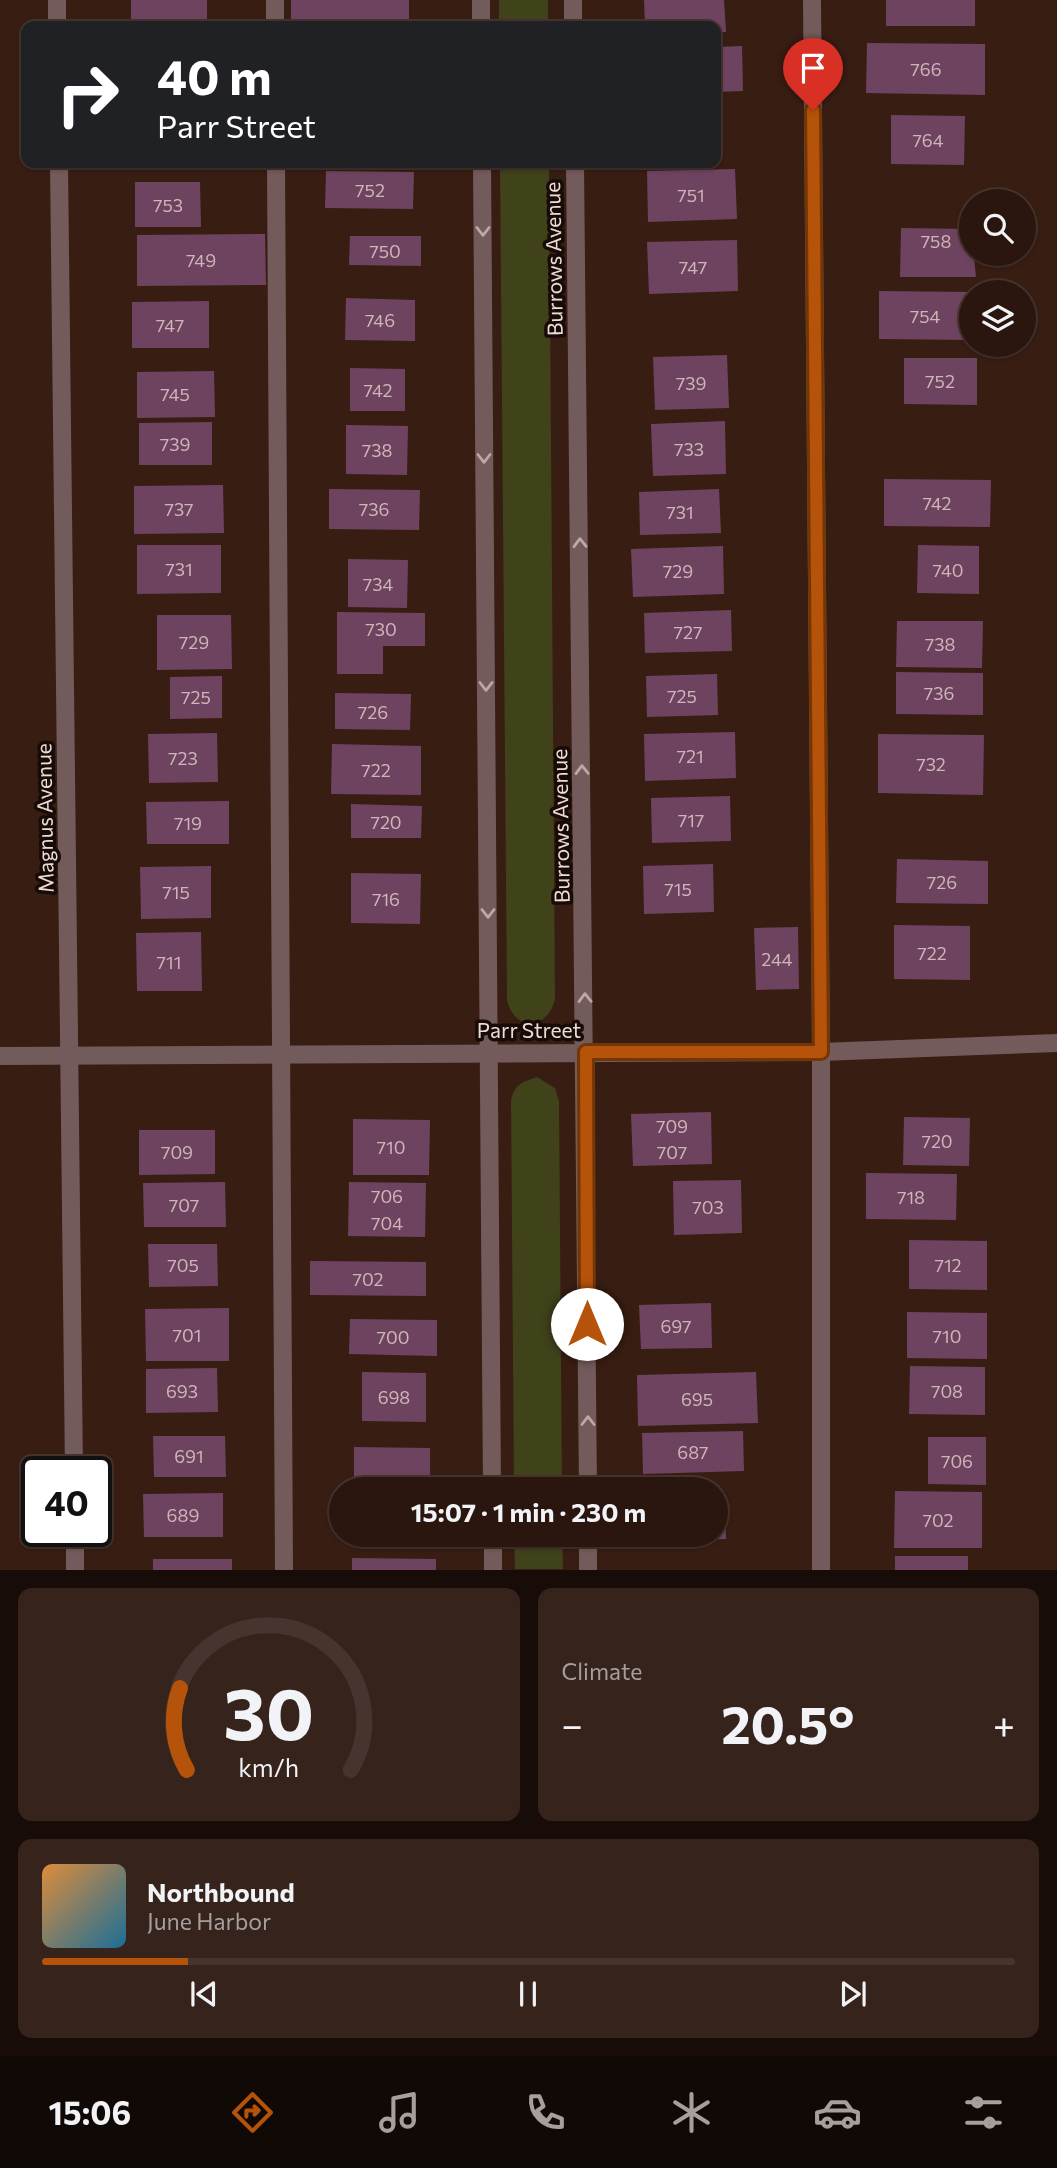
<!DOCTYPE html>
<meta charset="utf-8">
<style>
body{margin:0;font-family:Commissioner,sans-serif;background:#36231c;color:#f1f3f6;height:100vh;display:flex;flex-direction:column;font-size:26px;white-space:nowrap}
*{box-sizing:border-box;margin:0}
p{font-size:23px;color:#a59f9e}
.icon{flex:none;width:38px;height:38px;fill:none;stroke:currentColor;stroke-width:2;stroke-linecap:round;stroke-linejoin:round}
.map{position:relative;height:1570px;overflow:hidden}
.sheet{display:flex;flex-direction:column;gap:18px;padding:18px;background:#170c08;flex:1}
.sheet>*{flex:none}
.banner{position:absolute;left:21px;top:21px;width:700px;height:147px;border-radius:14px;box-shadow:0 2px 5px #0004,0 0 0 2px #46352e;background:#202124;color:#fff;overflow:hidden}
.tools{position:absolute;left:959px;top:189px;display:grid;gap:14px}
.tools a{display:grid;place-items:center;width:77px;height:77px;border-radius:50%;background:#2a160e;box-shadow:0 2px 5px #0004,0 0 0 2px #46352e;font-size:35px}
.speed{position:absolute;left:21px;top:1456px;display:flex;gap:14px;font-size:35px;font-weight:700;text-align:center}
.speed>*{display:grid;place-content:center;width:91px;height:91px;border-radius:50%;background:#2a160e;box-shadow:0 2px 5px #0004,0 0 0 2px #46352e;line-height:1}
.speed .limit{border:4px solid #111;border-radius:10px;background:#fff;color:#111}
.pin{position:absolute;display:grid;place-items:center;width:60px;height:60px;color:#fff;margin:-72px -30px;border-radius:50% 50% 50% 0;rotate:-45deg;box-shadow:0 0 7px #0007}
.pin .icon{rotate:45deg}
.me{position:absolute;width:77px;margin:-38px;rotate:0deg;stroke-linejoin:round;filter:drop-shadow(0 0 5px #0008)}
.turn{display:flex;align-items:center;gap:24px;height:147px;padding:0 21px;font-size:32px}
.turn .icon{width:91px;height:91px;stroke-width:2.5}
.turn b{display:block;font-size:49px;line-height:60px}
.big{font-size:52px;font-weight:700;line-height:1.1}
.sheet .card{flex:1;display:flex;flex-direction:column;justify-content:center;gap:10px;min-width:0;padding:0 24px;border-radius:14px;background:#36231c}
.sheet .dial{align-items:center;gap:0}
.dial svg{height:182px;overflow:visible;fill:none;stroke:#46352e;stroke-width:7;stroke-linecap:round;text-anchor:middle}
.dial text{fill:#f1f3f6;stroke:none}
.song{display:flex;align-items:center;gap:21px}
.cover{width:84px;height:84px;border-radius:10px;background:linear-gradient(135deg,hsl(30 70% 55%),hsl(200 70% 35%))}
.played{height:7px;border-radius:4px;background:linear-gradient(90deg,#b45309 15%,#46352e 15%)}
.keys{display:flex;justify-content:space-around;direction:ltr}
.heat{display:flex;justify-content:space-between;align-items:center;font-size:38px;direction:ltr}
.sheet .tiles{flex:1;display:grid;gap:18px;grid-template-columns:1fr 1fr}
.card:last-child{grid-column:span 2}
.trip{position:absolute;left:329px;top:1477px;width:399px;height:70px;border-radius:35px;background:#2a160e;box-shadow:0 2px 5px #0004,0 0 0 2px #46352e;font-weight:700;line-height:70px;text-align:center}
.tabs{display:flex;height:112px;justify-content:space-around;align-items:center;background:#110906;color:#a59f9e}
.tabs .icon{width:49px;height:49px}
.tabs .selected{color:#b45309}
.tabs b{font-size:32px;color:#f1f3f6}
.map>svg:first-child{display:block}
</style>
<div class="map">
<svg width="1057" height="1570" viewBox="0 0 1057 1570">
<rect width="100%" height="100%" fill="#381d13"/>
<g fill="#40421a">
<rect x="499" y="0" width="49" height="26"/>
<path d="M500,163H549L555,999C547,1031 515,1032 507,1000Z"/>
<path d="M537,1077L555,1088L559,1101L562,1489H514L511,1101C514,1084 523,1082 537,1077Z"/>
<polygon points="514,1535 562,1535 563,1569 515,1569"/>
</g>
<g fill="#6e4360">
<rect x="131" y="0" width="76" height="26"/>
<polygon points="291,0 409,0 409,21 291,19"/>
<polygon points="644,0 724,0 726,32 716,32 716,26 645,26"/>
<rect x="886" y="0" width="89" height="26"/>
<polygon points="867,43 985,44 985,95 866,93"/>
<polygon points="742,46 743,91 716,92 716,47"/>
<polygon points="891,115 965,116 964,165 891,164"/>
<polygon points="735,169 737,219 648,222 647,171"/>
<polygon points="326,171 414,172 413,209 325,208"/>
<polygon points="135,182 200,182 201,227 135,227"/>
<polygon points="901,228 971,229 976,277 900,277"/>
<polygon points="265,234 266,285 137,286 137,235"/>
<polygon points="350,236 421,236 421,266 349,265"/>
<polygon points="737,240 738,291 649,294 647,242"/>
<polygon points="879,291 971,292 971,340 879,339"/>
<polygon points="346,298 415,300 415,341 345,340"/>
<polygon points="209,301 209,348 132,348 132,302"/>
<polygon points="727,355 729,408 655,410 653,357"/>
<polygon points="904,358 977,358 977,405 904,404"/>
<polygon points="350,368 405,369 405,411 350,411"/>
<polygon points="214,371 215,417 137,418 137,372"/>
<polygon points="725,421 726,474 653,476 651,424"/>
<polygon points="212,422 212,465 139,465 139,423"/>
<polygon points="346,425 408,426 407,475 346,474"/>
<polygon points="884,479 991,480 990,527 884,526"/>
<polygon points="223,485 224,533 134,534 134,486"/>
<polygon points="329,489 420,490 419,530 329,529"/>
<polygon points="719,489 721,533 640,535 639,492"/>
<polygon points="137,545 221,545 221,593 137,594"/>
<polygon points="918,545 979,546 979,594 917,593"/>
<polygon points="723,546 724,594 633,597 631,549"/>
<polygon points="348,559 408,560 407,608 348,607"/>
<polygon points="731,610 732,651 645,653 644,613"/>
<polygon points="337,612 425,613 425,646 383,646 383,674 337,674"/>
<polygon points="157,615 231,615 232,669 157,670"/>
<polygon points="897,621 983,621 982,668 896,667"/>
<polygon points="896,672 983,673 983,715 896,714"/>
<polygon points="717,674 718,715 647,717 646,676"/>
<polygon points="222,676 222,718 170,719 170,677"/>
<polygon points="335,693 411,694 410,730 335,729"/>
<polygon points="735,732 736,778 645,781 644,734"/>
<polygon points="217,733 218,782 149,783 148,734"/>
<polygon points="878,734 984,735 983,795 878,793"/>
<polygon points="332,744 421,746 421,795 331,794"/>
<polygon points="730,796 731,841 652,843 651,798"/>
<polygon points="229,801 229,844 147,844 146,802"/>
<polygon points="351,804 422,806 421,838 351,838"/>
<polygon points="897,859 988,861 988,904 896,903"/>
<polygon points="713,864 714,912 644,914 643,866"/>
<polygon points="211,866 211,918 141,919 140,867"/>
<polygon points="351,873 421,874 420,924 351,923"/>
<polygon points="894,925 970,926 970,980 894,979"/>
<polygon points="798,927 799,989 756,990 754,928"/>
<polygon points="201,932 202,991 137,991 136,933"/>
<polygon points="711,1112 712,1164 633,1166 631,1114"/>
<polygon points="904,1117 970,1118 969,1166 903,1165"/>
<polygon points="353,1119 430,1120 429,1175 353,1175"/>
<polygon points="139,1130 215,1130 215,1174 139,1175"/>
<polygon points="866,1173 957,1174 956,1220 866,1219"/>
<polygon points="741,1180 742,1233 674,1235 673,1181"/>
<polygon points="225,1182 226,1227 144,1227 143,1183"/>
<polygon points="349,1182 426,1183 425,1237 348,1236"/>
<polygon points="909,1240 987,1241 987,1290 909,1289"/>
<polygon points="148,1244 217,1244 218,1286 149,1287"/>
<polygon points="310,1261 426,1262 426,1296 310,1295"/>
<polygon points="711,1303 712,1348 641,1349 639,1305"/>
<polygon points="229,1308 229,1361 146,1361 145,1309"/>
<polygon points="907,1312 987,1313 987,1359 907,1358"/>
<polygon points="350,1319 437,1320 437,1356 349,1354"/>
<polygon points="910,1366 985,1367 985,1415 909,1414"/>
<polygon points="217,1368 218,1412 146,1413 146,1369"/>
<polygon points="362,1372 426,1373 426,1422 362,1421"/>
<polygon points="756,1372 758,1423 638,1426 637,1375"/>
<polygon points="743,1431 744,1471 643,1474 642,1433"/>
<polygon points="153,1436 225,1436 226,1477 154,1477"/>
<polygon points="928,1437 986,1437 986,1485 928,1484"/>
<polygon points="354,1447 430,1448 430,1489 354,1489"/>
<polygon points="895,1491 982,1492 982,1548 894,1548"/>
<polygon points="223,1493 223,1537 144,1537 143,1494"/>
<polygon points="716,1504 725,1504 726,1539 641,1542 641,1535 716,1535"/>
<polygon points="354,1535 425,1535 425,1540 354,1539"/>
<rect x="895" y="1556" width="73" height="14"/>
<polygon points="352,1558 436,1559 436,1570 352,1570"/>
<rect x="153" y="1559" width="79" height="11"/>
</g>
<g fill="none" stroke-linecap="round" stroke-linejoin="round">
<g stroke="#745b5b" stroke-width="18">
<polyline points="57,0 57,26"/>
<polyline points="275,0 275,26"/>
<polyline points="481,0 481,26"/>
<polyline points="573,0 573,26"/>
<polyline points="812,0 821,1052 821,1570"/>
<polyline points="59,163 74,1472"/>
<polyline points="276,163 284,1570"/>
<polyline points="482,163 492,1489"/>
<polyline points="575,163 588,1489"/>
<polyline points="0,1056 821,1052 1057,1043"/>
<polyline points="75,1531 75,1570"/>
<polyline points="493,1535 493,1570"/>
<polyline points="588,1535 588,1570"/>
</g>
</g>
<defs><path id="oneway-chevron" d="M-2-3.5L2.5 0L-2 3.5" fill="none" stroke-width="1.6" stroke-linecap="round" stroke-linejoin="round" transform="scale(1.75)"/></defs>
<g stroke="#bda8a4">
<use href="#oneway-chevron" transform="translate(483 231) rotate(90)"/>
<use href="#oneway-chevron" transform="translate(484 458) rotate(90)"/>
<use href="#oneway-chevron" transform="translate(580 543) rotate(-91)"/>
<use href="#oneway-chevron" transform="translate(486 686) rotate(90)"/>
<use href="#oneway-chevron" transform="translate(582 770) rotate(-91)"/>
<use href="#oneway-chevron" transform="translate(488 913) rotate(90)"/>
<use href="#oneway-chevron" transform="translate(585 998) rotate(-91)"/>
<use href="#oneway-chevron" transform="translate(588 1421) rotate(-90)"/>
</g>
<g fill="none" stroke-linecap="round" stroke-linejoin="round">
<defs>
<polyline id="route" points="587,1324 586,1052 821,1052 813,110"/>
</defs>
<use href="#route" stroke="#753606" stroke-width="18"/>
<use href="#route" stroke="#b45309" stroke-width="12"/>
</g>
<g text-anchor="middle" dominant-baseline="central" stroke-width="7" stroke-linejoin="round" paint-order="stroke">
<g font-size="18" fill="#ceb5b7">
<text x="926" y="69">766</text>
<text x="928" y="140">764</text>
<text x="370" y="190">752</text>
<text x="691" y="195">751</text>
<text x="168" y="205">753</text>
<text x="936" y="241">758</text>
<text x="385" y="251">750</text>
<text x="201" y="260">749</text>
<text x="693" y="267">747</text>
<text x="925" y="316">754</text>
<text x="380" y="320">746</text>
<text x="170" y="325">747</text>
<text x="940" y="381">752</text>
<text x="691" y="383">739</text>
<text x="378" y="390">742</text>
<text x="175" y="394">745</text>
<text x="175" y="444">739</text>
<text x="689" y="449">733</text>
<text x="377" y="450">738</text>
<text x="937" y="503">742</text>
<text x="179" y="509">737</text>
<text x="374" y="509">736</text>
<text x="680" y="512">731</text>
<text x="179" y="569">731</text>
<text x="948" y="570">740</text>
<text x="678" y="571">729</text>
<text x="378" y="584">734</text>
<text x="381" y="629">730</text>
<text x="688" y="632">727</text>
<text x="194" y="642">729</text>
<text x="940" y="644">738</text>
<text x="939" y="693">736</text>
<text x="682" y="696">725</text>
<text x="196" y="697">725</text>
<text x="373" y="712">726</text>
<text x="690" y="756">721</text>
<text x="183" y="758">723</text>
<text x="931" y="764">732</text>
<text x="376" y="770">722</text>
<text x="691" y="820">717</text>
<text x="386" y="822">720</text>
<text x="188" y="823">719</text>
<text x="942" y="882">726</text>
<text x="678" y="889">715</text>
<text x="176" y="892">715</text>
<text x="386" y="899">716</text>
<text x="932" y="953">722</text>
<text x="777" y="959">244</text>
<text x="169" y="962">711</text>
<text x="672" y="1126">709</text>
<text x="937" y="1141">720</text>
<text x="391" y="1147">710</text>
<text x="177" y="1152">709</text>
<text x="672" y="1152">707</text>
<text x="387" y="1196">706</text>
<text x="911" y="1197">718</text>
<text x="184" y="1205">707</text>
<text x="708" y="1207">703</text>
<text x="387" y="1223">704</text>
<text x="183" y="1265">705</text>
<text x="948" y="1265">712</text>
<text x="368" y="1279">702</text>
<text x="676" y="1326">697</text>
<text x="187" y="1335">701</text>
<text x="947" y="1336">710</text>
<text x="393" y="1337">700</text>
<text x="182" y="1391">693</text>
<text x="947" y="1391">708</text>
<text x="394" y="1397">698</text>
<text x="697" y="1399">695</text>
<text x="693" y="1452">687</text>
<text x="189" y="1456">691</text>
<text x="957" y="1461">706</text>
<text x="183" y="1515">689</text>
<text x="938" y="1520">702</text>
</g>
<g font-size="21" fill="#eedbd4" stroke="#170b07">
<text transform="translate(553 259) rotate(-91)">Burrows Avenue</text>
<text transform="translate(44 818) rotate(-91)">Magnus Avenue</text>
<text transform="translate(560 826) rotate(-91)">Burrows Avenue</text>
<text x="529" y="1029">Parr Street</text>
</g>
</g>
</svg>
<div class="tools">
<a><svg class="icon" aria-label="search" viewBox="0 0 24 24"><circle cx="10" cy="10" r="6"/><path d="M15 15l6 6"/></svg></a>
<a><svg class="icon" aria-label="layers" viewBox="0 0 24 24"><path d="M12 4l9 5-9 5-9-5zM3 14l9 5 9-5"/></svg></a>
</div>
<div class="speed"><div class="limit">40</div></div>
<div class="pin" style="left:813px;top:110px;background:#d93025"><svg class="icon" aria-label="arrive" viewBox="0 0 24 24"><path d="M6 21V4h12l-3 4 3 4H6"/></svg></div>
<svg class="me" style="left:587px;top:1324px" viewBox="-20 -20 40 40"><circle r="19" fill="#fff"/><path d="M0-13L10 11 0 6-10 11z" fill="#b45309"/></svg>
<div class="trip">15:07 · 1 min · 230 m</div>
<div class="banner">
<div class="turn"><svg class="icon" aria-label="right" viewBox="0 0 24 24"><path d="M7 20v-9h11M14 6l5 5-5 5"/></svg><div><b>40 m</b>Parr Street</div></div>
</div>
</div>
<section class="sheet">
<div class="tiles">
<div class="card dial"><svg viewBox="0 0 100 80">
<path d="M14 69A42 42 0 1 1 86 69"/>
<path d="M14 69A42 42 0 0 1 11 33" stroke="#b45309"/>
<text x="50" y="56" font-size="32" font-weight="700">30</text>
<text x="50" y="72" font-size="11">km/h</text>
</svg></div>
<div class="card"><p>Climate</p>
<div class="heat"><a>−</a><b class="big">20.5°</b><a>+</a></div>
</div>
<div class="card">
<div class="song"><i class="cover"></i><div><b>Northbound</b><p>June Harbor</p></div></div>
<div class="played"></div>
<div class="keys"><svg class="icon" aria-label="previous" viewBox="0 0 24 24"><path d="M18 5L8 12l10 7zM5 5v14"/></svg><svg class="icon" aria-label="pause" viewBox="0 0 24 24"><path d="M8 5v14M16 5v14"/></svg><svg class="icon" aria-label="next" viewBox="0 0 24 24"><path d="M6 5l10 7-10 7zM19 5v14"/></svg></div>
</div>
</div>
</section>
<nav class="tabs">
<b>15:06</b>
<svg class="icon selected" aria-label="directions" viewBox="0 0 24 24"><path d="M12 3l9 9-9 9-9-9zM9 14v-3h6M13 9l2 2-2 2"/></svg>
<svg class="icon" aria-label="music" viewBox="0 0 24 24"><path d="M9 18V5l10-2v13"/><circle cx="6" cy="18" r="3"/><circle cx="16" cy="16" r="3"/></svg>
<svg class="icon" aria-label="phone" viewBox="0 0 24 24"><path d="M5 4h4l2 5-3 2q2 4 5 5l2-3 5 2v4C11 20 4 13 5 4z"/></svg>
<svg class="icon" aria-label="climate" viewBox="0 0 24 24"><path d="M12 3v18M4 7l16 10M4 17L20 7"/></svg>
<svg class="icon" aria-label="car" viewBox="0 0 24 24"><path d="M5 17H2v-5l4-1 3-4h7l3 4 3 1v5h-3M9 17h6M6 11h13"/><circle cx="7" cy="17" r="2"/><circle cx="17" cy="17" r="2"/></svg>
<svg class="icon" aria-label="filters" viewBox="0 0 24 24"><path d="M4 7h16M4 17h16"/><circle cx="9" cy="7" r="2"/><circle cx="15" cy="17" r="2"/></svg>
</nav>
